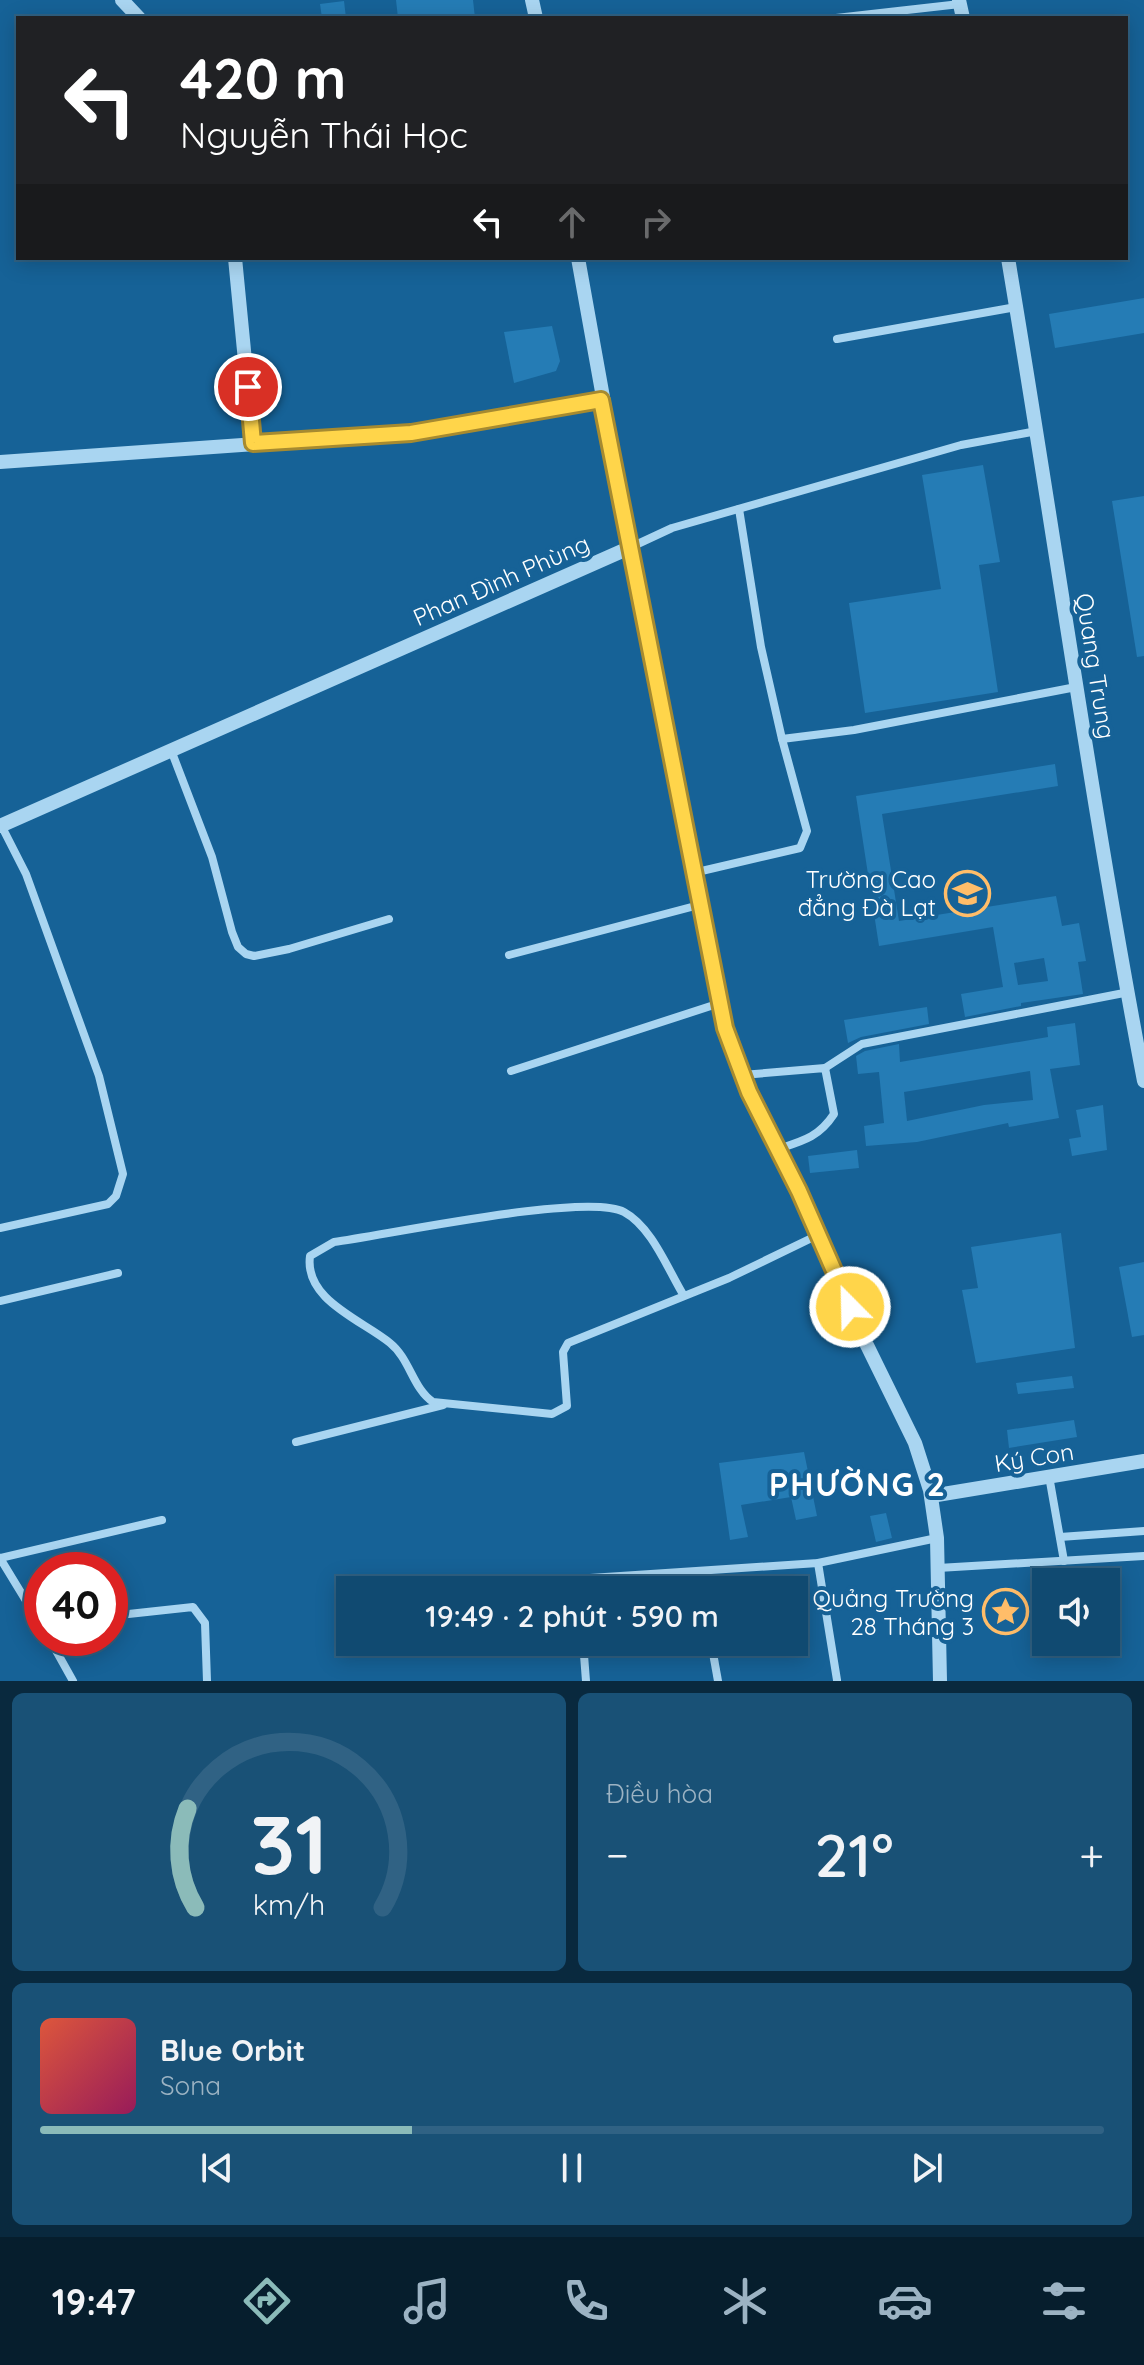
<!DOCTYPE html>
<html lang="vi">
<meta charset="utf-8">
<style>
body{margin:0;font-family:Quicksand,sans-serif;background:#195176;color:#f1f3f6;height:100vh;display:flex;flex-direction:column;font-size:30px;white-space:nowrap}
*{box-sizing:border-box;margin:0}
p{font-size:26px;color:#9cb3c3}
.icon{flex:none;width:44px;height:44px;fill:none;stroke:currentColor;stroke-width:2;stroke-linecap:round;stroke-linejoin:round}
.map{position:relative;height:1681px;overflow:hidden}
.drawer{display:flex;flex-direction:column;gap:12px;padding:12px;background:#09293e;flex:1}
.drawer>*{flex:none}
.top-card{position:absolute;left:16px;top:16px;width:1112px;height:244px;border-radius:0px;box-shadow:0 4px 20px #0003,0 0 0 2px #306284;background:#202124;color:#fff;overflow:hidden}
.tools{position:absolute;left:1032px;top:1568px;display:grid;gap:16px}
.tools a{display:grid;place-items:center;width:88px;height:88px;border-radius:0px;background:#104a71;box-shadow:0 4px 20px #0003,0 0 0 2px #306284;font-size:40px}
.speed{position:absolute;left:24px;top:1552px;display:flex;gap:16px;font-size:40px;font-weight:700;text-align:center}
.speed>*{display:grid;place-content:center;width:104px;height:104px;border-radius:50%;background:#104a71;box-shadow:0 4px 20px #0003,0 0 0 2px #306284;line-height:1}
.speed .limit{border:12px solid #d22;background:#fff;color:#111}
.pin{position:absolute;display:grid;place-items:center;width:68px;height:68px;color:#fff;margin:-34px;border:4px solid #fff;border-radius:50%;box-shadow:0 2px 8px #0007}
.me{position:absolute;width:88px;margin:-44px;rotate:337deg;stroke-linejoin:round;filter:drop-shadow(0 0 6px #0008)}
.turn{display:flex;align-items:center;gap:28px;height:168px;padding:0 32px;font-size:36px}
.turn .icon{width:104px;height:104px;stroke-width:2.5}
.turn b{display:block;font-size:56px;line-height:68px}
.lanes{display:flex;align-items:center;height:76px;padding:0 32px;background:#0003;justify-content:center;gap:40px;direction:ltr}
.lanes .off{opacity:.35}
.big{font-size:60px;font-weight:600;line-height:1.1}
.drawer .widget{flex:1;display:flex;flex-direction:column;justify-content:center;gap:12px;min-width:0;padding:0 28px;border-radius:12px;background:#195176}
.drawer .dial{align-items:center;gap:0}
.dial svg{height:208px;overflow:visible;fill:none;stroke:#306284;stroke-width:7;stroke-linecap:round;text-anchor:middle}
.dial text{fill:#f1f3f6;stroke:none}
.song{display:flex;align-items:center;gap:24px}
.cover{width:96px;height:96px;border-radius:12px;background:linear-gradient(135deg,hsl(10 70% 55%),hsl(330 70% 35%))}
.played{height:8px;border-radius:4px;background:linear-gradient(90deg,#8bbbb9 35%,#306284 35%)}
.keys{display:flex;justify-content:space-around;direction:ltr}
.heat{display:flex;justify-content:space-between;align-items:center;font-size:44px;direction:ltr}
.drawer .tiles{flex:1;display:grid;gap:12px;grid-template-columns:1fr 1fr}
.widget:last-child{grid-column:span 2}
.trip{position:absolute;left:336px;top:1576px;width:472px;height:80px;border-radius:0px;background:#104a71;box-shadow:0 4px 20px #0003,0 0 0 2px #306284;font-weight:600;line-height:80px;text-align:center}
.tab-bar{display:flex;height:128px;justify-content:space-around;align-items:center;background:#061e2d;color:#9cb3c3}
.tab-bar .icon{width:56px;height:56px}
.tab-bar .current{color:#8bbbb9}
.tab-bar b{font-size:36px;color:#f1f3f6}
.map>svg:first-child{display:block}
</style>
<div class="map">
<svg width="1144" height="1681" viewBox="0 0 1144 1681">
<rect width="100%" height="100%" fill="#166297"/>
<g fill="#257cb5" fill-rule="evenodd">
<polygon points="396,0 473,0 475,18 454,18 454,15 398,18"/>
<polygon points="344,1 346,18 322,18 320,4"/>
<polygon points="1144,298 1144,333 1055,348 1049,314"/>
<polygon points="552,326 560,361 556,371 514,383 504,332"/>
<polygon points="983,465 1000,562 979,565 998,692 865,713 849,603 941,589 922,475"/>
<polygon points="1144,496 1144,656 1137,657 1112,501"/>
<path d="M1055,764L1058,786L882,814L899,921L1056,896L1062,926L1079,923L1086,961L1078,962L1083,994L1021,1003V1006L965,1017L961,994L1003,987L993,927L879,946L856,796ZM1044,958L1048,981L1018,985L1014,963Z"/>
<polygon points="927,1007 929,1024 861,1037 848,1043 844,1020"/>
<path d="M1075,1023L1080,1065L1050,1069L1059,1118L1009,1127L1008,1123L917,1142L866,1146L864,1126L884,1123L879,1072L858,1074L856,1056L865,1051L899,1044L900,1062L1048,1037L1047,1027ZM1030,1071L1033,1100L984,1105L907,1121L904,1092Z"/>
<polygon points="1103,1105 1107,1150 1072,1156 1069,1139 1081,1137 1076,1110"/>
<polygon points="857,1150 859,1168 810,1173 808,1156"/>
<polygon points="1061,1233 1075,1348 976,1363 962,1290 978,1288 971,1247"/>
<polygon points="1144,1262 1144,1335 1132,1337 1119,1267"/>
<polygon points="1072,1376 1074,1388 1018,1394 1016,1383"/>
<polygon points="1074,1420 1077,1437 1009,1448 1007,1430"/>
<polygon points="804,1452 817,1516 796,1520 791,1497 741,1505 748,1537 730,1540 719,1463"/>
<polygon points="886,1513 892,1538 876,1542 870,1516"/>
</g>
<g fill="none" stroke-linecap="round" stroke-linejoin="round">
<g stroke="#a9d5f1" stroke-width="8">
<polyline points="836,18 960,4"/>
<polyline points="837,339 1016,307"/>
<polyline points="739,509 761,647 782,739 854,730 1076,687"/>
<polyline points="629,548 672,528 961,445 1037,431"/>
<polyline points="171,750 212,857 232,932 238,947 246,954 254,956 289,949 389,919"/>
<polyline points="693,873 800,848 807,831 782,739"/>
<polyline points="509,955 699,905"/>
<polyline points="825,1068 862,1044 1129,992"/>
<polyline points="511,1071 720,1003"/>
<path d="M742,1075L825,1068L834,1114C819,1137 803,1141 778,1149"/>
<polyline points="0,1228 108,1204 116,1196 123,1174 99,1076 26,874 1,825"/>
<path d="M684,1296C668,1270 652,1227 624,1212C587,1192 387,1235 334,1242L310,1256C304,1300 362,1320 390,1343C410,1359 413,1389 433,1402L552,1414L567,1406L563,1352L568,1343L729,1278L818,1235"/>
<polyline points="0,1301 118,1273"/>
<polyline points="296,1442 443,1405"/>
<polyline points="1049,1476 1064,1561"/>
<polyline points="1060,1537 1144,1531"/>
<polyline points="0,1558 162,1520"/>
<polyline points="0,1558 42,1627"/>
<polyline points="818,1563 837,1680"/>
<polyline points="938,1568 1144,1556"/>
<polyline points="705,1573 706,1590"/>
<polyline points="583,1590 585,1581 590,1578 818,1563 937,1538"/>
<polyline points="110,1616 193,1607 205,1623 207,1681"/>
<polyline points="49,1638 73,1681"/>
<polyline points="583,1642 586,1681"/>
<polyline points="711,1642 718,1681"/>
</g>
<g stroke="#a9d5f1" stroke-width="14">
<polyline points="122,0 139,18"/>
<polyline points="532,0 536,18"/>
<polyline points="959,0 963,18"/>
<polyline points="235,258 253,443"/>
<polyline points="578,258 652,670 725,1028 749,1092 799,1191 860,1331 915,1443 930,1490 937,1538 940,1681"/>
<path d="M1008,258C1054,532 1092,808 1144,1081"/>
<polyline points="0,462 411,433 601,400"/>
<polyline points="0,826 629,548"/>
<polyline points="931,1496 1144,1461"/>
</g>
</g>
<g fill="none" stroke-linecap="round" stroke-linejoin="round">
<defs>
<polyline id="route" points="248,387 253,443 411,433 601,400 725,1028 749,1092 799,1191 850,1307"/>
</defs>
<use href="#route" stroke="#a68a30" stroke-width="20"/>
<use href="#route" stroke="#ffd54a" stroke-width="14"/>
</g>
<defs>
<symbol id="university-ring" viewBox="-11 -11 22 22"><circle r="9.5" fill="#166297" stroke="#ffbd69" stroke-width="1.5"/><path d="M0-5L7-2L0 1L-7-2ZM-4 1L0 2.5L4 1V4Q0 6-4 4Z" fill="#ffbd69"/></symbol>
<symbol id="sight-ring" viewBox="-11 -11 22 22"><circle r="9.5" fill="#166297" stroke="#ffbd69" stroke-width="1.5"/><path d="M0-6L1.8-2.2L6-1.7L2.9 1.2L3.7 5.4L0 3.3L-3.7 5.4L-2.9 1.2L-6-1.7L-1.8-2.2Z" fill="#ffbd69"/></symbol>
</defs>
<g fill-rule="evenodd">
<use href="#university-ring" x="942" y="868" width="51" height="51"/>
<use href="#sight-ring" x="980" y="1586" width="51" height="51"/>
</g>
<g text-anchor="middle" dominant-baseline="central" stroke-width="8" stroke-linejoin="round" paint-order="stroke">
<g font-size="24" fill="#fff" stroke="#166297">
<text transform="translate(501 580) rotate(-24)">Phan Đình Phùng</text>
<text transform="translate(1096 666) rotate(81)">Quang Trung</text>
<text transform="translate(1034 1457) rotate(-9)">Ký Con</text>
</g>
<g font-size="24" fill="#fff" stroke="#166297" text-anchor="end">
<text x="936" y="879">Trường Cao<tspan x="936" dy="28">đẳng Đà Lạt</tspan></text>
<text x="974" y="1598">Quảng Trường<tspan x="974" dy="28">28 Tháng 3</tspan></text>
</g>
<g font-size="32" font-weight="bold" letter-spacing="2" fill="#fff" stroke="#166297">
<text x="858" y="1484">PHƯỜNG 2</text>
</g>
</g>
</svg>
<div class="tools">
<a><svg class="icon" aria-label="sound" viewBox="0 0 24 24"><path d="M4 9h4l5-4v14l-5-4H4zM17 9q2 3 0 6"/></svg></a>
</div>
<div class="speed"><div class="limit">40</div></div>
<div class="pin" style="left:248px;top:387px;background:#d93025"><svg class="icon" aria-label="arrive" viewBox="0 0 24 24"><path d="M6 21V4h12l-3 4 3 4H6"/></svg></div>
<svg class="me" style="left:850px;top:1307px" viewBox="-20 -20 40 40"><circle r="17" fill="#ffd54a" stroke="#fff" stroke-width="3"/><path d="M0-11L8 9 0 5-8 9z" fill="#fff"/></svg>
<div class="trip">19:49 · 2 phút · 590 m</div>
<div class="top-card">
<div class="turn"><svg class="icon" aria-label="left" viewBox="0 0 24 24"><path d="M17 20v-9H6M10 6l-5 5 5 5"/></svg><div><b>420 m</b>Nguyễn Thái Học</div></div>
<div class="lanes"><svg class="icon" aria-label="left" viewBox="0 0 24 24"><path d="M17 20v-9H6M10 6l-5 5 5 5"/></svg><svg class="icon off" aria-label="ahead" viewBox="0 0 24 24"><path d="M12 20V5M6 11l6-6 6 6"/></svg><svg class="icon off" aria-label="right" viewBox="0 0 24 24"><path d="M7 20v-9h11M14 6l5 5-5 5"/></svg></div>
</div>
</div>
<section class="drawer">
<div class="tiles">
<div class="widget dial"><svg viewBox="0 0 100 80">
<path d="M14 69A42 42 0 1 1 86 69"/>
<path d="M14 69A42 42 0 0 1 11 31" stroke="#8bbbb9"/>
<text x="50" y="56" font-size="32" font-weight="700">31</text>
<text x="50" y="72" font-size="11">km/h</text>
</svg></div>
<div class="widget"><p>Điều hòa</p>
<div class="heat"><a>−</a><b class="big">21°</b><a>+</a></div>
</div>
<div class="widget">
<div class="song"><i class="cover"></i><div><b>Blue Orbit</b><p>Sona</p></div></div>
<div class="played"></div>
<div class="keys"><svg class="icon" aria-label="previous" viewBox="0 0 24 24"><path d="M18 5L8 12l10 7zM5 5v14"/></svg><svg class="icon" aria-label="pause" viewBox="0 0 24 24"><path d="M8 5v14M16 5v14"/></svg><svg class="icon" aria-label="next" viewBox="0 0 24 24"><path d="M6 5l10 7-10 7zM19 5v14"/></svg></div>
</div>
</div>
</section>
<nav class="tab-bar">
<b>19:47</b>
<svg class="icon current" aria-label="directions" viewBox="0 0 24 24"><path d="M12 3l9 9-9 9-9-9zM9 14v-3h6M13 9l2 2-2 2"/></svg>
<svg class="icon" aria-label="music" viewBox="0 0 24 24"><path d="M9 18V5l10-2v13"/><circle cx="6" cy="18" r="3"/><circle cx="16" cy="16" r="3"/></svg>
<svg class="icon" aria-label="phone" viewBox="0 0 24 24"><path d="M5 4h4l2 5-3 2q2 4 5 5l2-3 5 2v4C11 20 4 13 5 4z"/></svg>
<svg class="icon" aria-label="climate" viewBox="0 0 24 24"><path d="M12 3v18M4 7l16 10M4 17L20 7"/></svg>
<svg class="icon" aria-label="car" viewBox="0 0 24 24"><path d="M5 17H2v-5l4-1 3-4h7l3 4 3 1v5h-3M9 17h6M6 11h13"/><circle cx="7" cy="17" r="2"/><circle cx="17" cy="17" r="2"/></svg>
<svg class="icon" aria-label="filters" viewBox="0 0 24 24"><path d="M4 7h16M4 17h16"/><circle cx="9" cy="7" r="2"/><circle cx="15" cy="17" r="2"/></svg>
</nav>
